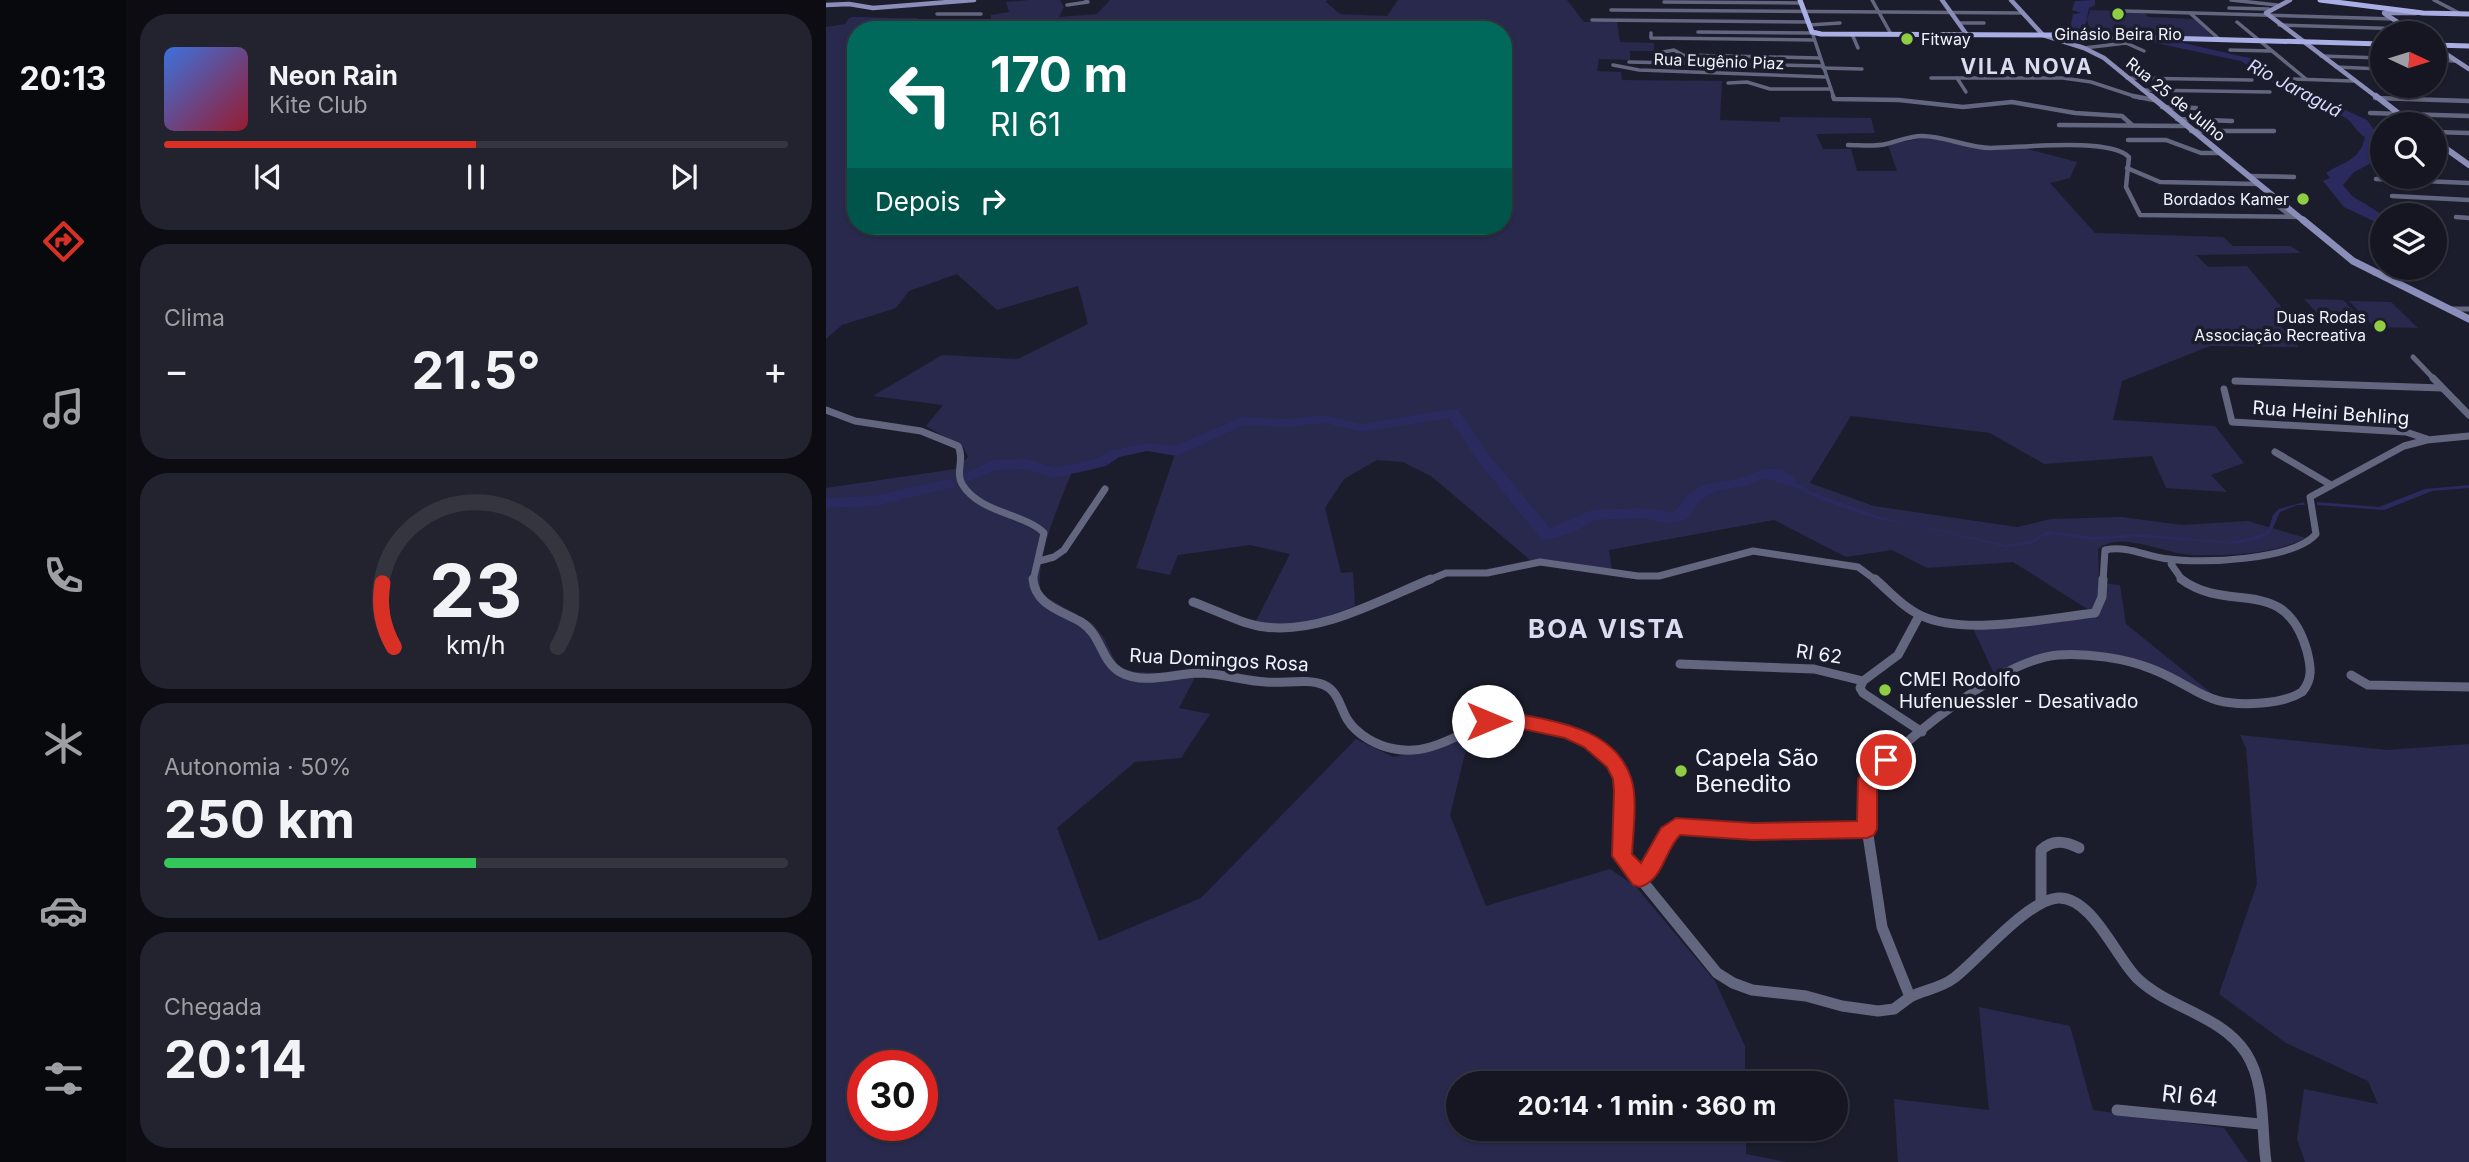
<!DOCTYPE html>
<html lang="pt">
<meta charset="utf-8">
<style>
body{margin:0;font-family:Inter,sans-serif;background:#22232e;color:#f1f3f6;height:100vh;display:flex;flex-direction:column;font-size:26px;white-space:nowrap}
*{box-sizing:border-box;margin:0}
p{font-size:23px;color:#9d9fa5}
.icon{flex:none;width:38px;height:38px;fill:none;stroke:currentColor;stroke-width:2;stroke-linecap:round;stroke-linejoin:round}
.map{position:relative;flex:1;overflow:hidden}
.details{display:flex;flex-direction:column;gap:14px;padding:14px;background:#0c0c12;width:700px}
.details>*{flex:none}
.banner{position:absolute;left:21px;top:21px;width:665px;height:214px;border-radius:28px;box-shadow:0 2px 5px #0004,0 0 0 2px #34353f;background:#00695c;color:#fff;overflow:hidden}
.needle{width:46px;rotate:94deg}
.fabs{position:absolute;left:1544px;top:21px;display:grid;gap:14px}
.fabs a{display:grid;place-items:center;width:77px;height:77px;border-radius:50%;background:#151621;box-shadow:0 2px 5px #0004,0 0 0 2px #34353f;font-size:35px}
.speed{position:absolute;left:21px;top:1050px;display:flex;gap:14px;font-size:35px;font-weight:700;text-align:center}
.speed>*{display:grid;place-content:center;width:91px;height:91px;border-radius:50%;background:#151621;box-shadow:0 2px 5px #0004,0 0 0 2px #34353f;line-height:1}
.speed .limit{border:10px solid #d22;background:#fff;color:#111}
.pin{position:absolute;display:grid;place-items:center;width:60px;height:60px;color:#fff;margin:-30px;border:4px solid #fff;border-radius:50%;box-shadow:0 2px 7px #0007}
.me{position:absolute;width:77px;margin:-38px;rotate:90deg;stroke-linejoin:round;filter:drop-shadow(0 0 5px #0008)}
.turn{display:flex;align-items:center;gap:24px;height:147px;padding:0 28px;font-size:32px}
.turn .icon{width:91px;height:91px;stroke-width:2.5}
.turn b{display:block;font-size:49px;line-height:60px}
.then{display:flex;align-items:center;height:66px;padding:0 28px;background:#0003;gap:14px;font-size:26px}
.big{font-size:52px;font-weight:700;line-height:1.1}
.details .card{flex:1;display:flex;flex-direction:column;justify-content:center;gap:10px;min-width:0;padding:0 24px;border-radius:28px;background:#22232e}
.details .dial{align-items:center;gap:0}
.dial svg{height:182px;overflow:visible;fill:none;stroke:#34353f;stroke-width:7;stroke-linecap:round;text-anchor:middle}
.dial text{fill:#f1f3f6;stroke:none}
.song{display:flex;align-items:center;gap:21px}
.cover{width:84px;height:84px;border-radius:10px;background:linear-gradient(135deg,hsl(220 70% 55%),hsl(350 70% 35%))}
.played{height:7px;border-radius:4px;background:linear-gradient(90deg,#d93025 50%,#34353f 50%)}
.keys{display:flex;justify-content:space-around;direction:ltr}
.heat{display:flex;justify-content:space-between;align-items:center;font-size:38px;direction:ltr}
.charge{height:10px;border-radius:5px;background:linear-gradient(90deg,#34c759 50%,#34353f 0)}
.trip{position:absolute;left:620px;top:1071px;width:402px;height:70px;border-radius:35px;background:#151621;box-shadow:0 2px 5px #0004,0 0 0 2px #34353f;font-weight:700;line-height:70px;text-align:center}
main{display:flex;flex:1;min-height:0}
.tab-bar{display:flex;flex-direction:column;width:126px;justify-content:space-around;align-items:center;background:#08090d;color:#9d9fa5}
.tab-bar .icon{width:49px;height:49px}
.tab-bar .selected{color:#d93025}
.tab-bar b{font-size:32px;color:#f1f3f6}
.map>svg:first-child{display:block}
</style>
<main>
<nav class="tab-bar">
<b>20:13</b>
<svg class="icon selected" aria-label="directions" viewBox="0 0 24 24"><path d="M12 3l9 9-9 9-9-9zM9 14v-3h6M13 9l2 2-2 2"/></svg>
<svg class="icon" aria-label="music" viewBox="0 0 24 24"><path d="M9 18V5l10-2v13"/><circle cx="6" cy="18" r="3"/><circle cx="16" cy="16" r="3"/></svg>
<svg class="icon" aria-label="phone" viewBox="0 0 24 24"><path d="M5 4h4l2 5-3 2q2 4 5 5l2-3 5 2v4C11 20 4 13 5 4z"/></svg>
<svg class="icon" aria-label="climate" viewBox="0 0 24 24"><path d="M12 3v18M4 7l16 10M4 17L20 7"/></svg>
<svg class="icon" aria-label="car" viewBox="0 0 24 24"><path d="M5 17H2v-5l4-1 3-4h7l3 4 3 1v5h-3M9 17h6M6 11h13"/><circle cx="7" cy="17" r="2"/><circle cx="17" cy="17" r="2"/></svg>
<svg class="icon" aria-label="filters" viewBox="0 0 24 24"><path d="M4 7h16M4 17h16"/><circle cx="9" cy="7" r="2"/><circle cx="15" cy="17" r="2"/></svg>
</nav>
<section class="details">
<div class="card">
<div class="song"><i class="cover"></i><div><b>Neon Rain</b><p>Kite Club</p></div></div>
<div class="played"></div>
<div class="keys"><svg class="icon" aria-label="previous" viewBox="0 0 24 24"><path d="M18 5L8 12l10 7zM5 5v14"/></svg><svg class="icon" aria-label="pause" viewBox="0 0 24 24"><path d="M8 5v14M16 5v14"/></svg><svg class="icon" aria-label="next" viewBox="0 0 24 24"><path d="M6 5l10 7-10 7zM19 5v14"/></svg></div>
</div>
<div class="card"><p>Clima</p>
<div class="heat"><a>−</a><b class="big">21.5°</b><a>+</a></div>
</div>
<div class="card dial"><svg viewBox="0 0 100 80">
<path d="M14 69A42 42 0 1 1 86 69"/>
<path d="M14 69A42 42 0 0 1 9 41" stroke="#d93025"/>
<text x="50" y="56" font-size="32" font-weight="700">23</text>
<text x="50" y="72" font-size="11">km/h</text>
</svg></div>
<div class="card"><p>Autonomia · 50%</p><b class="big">250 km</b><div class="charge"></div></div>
<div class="card"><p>Chegada</p><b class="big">20:14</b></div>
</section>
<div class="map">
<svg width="1643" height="1162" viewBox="0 0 1643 1162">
<rect width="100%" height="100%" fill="#1c1d2c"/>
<g fill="#28294d" fill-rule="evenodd">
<path d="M203,0H234L238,7L233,17L271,14L284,0H501L500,2L514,14L561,16L572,0H741L758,22H791L794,42L828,43V51H804V60L773,59L771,71L795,72L796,80L896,81L894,120L954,122V117L1045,118L1049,133L990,134L997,149H1025L1031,171H1071L1062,145L1102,137L1154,148H1197L1251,162L1244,178L1224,183L1269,233L1397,237L1407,246H1465L1475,253L1370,255L1382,267L1421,266L1462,315L1450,321L1473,347L1384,346L1296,381L1287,420L1389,426L1418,463L1385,475L1401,492L1340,488L1326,456L1218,464L1164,433L1025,416L984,483L1048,506L1191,527L1225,519L1296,517L1356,525L1422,521L1480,538C1448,554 1402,556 1367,555C1339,554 1295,530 1272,549L1273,583L1294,585L1300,624L1389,696L1314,662L1225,652L1168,674L1147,628L1233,622L1271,615L1187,562L1101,568L1066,550L1020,557L948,520L783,550L786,570L724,560H704L605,476L577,462L551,460L518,479L499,508L515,573L527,572L529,606C488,622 473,627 429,623L464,554L424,545L352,555L344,575L310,568L350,451L321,447L288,454L275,463L247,469C234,502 208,559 215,594L267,624L278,638L294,671L370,675L353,708L384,714L355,758L309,762L231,828L273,941L375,898L530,739L567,757L611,749L643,737L624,815L660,906L784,869L810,887L889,981L919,1046V1083H632V1129H920V1154L960,1162H0V488L129,469L142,457L138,448L100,426L117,405L47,396L116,355L192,359L262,324L252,286L171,310L131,274L83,291L70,308L16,325L0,339V27L19,24L23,18H92L86,25L121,24V27L164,23L165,15L183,12L180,2ZM30,30H677V226H30ZM37,1066H96V1125H37Z"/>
<polygon points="1264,10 1318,12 1322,17 1369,19 1388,38 1270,33 1264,30 1261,20"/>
<polygon points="1478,299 1517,300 1542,325 1501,324"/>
<polygon points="1523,301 1565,302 1592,328 1548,327"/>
<polygon points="1414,735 1561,750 1643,744 1643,1162 1479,1162 1471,1139 1478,1089 1552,1104 1542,1081 1460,1043 1393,994 1431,884 1420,748"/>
<polygon points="1153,1007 1244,1026 1267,1110 1398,1128 1422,1162 1072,1162 1068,1099 1163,1110"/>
</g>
<g fill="#2b2a5f">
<path d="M1269,0V5L1263,8L1259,27L1264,32L1339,39L1432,60L1450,78L1541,120L1549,131L1546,136L1556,146V152L1552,154L1555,158L1528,172L1517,185L1526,196L1557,215L1556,225L1518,207L1497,181L1504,178L1500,173C1518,161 1534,161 1539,137C1530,132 1528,124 1520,118L1459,91L1415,61L1325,42L1243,34L1247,14L1255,13L1246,10L1249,1Z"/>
<polygon points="941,472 955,474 988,493 1055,517 1180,545 1204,541 1222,531 1267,537 1313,534 1404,542 1436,534 1443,528 1447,515 1453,509 1478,502 1479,505 1471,505 1454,512 1445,532 1434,539 1411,544 1312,537 1265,540 1230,534 1218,536 1205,544 1179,547 1078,523 1052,519 995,500 941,474"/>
<polygon points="1643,485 1643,488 1606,491 1558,510 1491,505 1491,502 1553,507 1599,489"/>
</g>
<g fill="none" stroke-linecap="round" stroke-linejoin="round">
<polyline stroke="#2b2a5f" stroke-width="2" points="26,18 65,19"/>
<g fill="#2b2a5f" fill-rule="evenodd">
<path d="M627,409L632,410L663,455L724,528L766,510L815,508L846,512C855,508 857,499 865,493C879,481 894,483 911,479C933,472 951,459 971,481L963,486L939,478L920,486L890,491L875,500L863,517L856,521L840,523L815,518L769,520L746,533L721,540L715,539L652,461L623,418L535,432L498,423L461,427L418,425L351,456L321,451L293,457L280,466L228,478L200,469L170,470L138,483L130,478L167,460L201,459L229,468L270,459L283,451L321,443L349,446L416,417L461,419L498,415L535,424Z"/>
<polygon points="121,479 127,481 129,484 127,487 49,506 0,508 0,498 49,496"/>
</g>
<g stroke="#63667f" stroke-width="3.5">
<polyline points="1046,0 1065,34"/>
<polyline points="1405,0 1451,5"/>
<polyline points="1608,0 1635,14"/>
<polyline points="838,2 975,3"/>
<polyline points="241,5 262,2 260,0"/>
<polyline points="1403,8 1443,9"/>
<polyline points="785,10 1197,13"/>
<polyline points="1299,11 1568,19"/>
<polyline points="1364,13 1393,39"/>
<polyline points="111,14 155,14"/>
<polyline points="766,20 982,22"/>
<polyline points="1411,22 1480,79"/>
<polyline points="1133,23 1158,23"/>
<polyline points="983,25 1014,23"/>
<polyline points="1453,25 1582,29"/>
<polyline points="872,32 987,33"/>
<polyline points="986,32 1008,98"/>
<polyline points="825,33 825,38 988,40"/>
<polyline points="1026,34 1032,48"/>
<polyline points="1258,48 1300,43 1318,51"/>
<polyline points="1404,50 1446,51"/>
<polyline points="832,53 848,50 857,55 993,58"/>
<polyline points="1495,56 1556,58"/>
<polyline points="1608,60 1630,61"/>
<polyline points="803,62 996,66"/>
<polyline points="787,65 813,70 1000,77"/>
<polyline points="1510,67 1556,69"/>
<polyline points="997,68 1036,69"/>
<polyline points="1105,78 1237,78 1265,82 1314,98"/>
<polyline points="1131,78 1140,92"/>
<polyline points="1301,78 1426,80"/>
<polyline points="1467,79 1527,81"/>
<polyline points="902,83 921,82 944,89 1004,89"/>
<polyline points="1316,90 1444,92"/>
<polyline points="1549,98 1554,98"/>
</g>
<g stroke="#63667f" stroke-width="4.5">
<polyline points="1007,96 1008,99 1073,100 1137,107 1186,102 1249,113 1296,116 1306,125"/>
<polyline points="1307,96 1328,100"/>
<polyline points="1549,98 1643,101"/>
<polyline points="1336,107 1370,108"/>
<polyline points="1544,113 1643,116"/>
<polyline points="1351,119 1406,121"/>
<polyline points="1233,125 1359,126"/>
<polyline points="1365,131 1448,131"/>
<polyline points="1608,132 1643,133"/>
<polyline points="1302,140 1340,140 1375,153 1394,153"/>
<path d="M1022,145C1034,145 1048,147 1060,144C1073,141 1083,136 1096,136C1119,136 1142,148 1165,148C1194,148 1283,137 1303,157L1300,187L1314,215L1473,217"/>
<polyline points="1301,168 1334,182 1433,184"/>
<polyline points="1423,176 1468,177"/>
<polyline points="1550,179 1643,183"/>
<polyline points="1566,196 1643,200"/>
<polyline points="1449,204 1465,216"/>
<polyline points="1630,217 1643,218"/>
</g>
<g stroke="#63667f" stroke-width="5">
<polyline points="1548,273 1584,272 1580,268"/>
<polyline points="1622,309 1643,309"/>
<polyline points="1587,357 1609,380"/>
</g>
<g stroke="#63667f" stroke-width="7">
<polyline points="1607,378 1643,415"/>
<polyline points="1409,381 1616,388"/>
<polyline points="1398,389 1406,422 1580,432 1601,439"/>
<path d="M0,410L29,421L95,431L132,446C139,459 129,472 136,484C153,513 200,514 218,533L207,581"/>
<polyline points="1449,452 1505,485"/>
<polyline points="1348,560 1345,564 1357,581"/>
<polyline points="213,561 228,557 238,550 279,489"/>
<polyline points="601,581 620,573 661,573 714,562 812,576 833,576 927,551 1032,567 1051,581"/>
<path d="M1277,581L1279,550C1303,545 1320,557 1343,559C1375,564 1468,560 1490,534L1484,497L1578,446L1601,440L1643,436"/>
</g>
<g stroke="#63667f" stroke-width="9">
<path d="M207,579C209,605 236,611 255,622C275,634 275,661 294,672C317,685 347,674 372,673C395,673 417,681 440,682C458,684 481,678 498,685C512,691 514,707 521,719C531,735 551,746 569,749C595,754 618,743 640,732C647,728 656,722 664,721C702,714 785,735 796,779C800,796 796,819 796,837"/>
<path d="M1049,579C1064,592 1078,608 1096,616C1139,636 1222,618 1269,613L1276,597L1277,579"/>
<path d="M367,602C390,610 415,624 439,627C495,634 554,600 605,579"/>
<polyline points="854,664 988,669 1037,681"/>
<polyline points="1525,675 1542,685 1643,687"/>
<polyline points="1037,681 1072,655 1093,616"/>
<polyline points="1037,681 1034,688 1037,693 1096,732"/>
<polyline points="840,837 850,827 927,831 1041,829"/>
<path d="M1042,837V779C1081,738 1175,660 1232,655C1261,653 1299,658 1326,669C1374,688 1378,708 1436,703C1450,702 1463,700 1476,692C1487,679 1485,667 1481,651C1459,573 1403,615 1355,579"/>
</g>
<g stroke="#63667f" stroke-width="11">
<polyline points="796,835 796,856 891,973 907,983 926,990 980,996 1016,1006 1052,1011 1068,1009 1084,997 1056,927 1042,835"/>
<polyline points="814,878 825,866 841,835"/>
<path d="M1215,902V850C1227,839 1239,841 1253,848"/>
<path d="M1084,997C1098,990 1115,988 1128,978C1153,959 1201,900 1232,898C1266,896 1290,958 1312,979C1344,1009 1395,1015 1420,1053C1440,1084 1435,1127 1440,1162"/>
<polyline points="1291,1110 1434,1124"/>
</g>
<g stroke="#8b8eb8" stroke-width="4.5">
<polyline points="1116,0 1141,35"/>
<polyline points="1185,0 1217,35 1258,48 1278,58 1327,98"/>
<polyline points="1464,0 1440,13 1552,98"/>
<polyline points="0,5 23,4 47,8 148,0"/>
<polyline points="1558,13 1590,13"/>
<polyline points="1559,14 1589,33"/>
<polyline points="1608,46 1643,69"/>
</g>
<g stroke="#8b8eb8" stroke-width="6">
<polyline points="1325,96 1479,222"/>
<polyline points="1550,96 1586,124"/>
<polyline points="1608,140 1643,165"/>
</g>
<polyline stroke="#8b8eb8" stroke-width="7" points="1477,220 1527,261 1643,319"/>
<g stroke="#a9aee4" stroke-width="5">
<polyline points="974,0 986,32 995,34 1229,35 1556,44"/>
<polyline points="1494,0 1597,13 1643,14"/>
<polyline points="1608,45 1643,46"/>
</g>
</g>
<path fill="#d93025" stroke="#8d1f18" stroke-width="2" d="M688,713C732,722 789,729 805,778C812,797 807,833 806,854L815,863L835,828L850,818L927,823L1031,821L1032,779C1039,767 1052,750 1067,755L1070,760L1051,782V829L1048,835L1041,838L927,840L854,835C838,851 838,879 814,887L807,885L786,856L788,791L787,779L781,767L758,747L739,738L688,727L655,726L653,721L655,716Z"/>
<g fill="#8fcd42" stroke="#1c1d2c" stroke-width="2.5">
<circle cx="1292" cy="14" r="7"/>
<circle cx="1081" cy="39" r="7"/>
<circle cx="1477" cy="199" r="7"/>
<circle cx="1554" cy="326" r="7"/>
<circle cx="1059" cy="690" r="7"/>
<circle cx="855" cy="771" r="7"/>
</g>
<g text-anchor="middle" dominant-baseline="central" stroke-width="7" stroke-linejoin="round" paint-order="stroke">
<g font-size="16" fill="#f1f3fd" stroke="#1c1d2c" text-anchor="end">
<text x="1292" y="34" text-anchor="middle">Ginásio Beira Rio</text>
<text x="1095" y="39" text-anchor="start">Fitway</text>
<text x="1463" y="199">Bordados Kamer</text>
<text x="1540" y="317">Duas Rodas<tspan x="1540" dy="18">Associação Recreativa</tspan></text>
</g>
<g font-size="16" fill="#f1f3fd" stroke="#1c1d2c">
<text transform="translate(893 61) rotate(2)">Rua Eugênio Piaz</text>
<text transform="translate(1350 99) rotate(39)">Rua 25 de Julho</text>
</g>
<g font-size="18" font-style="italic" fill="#d6dafd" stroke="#1c1d2c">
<text transform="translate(1469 88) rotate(28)">Rio Jaraguá</text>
</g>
<g font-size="19" fill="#f1f3fd" stroke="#1c1d2c">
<text transform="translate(1505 413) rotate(4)">Rua Heini Behling</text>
<text transform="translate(993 654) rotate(8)">RI 62</text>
<text transform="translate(393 660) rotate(3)">Rua Domingos Rosa</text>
</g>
<g font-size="19" fill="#f1f3fd" stroke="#1c1d2c" text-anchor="start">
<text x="1073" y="679">CMEI Rodolfo<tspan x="1073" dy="22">Hufenuessler - Desativado</tspan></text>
</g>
<g font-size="21" font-weight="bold" letter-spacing="2" fill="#dadcf1" stroke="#1c1d2c">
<text x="1201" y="66">VILA NOVA</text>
</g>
<g font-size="23" fill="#f1f3fd" stroke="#1c1d2c" text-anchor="start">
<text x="869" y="758">Capela São<tspan x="869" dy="26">Benedito</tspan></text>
</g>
<g font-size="23" fill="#f1f3fd" stroke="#1c1d2c">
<text transform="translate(1364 1096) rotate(6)">RI 64</text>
</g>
<g font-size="26" font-weight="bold" letter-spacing="2" fill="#dadcf1" stroke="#1c1d2c">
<text x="781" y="628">BOA VISTA</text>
</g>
</g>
</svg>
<div class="fabs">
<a><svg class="needle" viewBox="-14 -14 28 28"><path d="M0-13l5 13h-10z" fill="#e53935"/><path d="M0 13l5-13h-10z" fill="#9d9fa5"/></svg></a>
<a><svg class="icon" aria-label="search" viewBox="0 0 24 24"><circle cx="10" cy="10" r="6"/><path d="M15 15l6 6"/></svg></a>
<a><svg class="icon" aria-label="layers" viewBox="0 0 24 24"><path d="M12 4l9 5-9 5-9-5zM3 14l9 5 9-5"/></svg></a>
</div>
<div class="speed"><div class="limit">30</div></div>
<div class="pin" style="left:1060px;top:760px;background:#d93025"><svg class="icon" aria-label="arrive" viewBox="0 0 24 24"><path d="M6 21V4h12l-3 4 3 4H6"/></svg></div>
<svg class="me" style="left:662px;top:721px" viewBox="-20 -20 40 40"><circle r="19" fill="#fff"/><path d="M0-13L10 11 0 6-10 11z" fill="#d93025"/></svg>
<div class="trip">20:14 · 1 min · 360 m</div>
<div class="banner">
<div class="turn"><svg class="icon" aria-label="left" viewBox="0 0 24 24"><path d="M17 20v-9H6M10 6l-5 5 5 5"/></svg><div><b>170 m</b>RI 61</div></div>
<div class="then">Depois<svg class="icon" aria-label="right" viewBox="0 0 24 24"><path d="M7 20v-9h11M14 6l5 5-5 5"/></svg></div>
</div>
</div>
</main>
